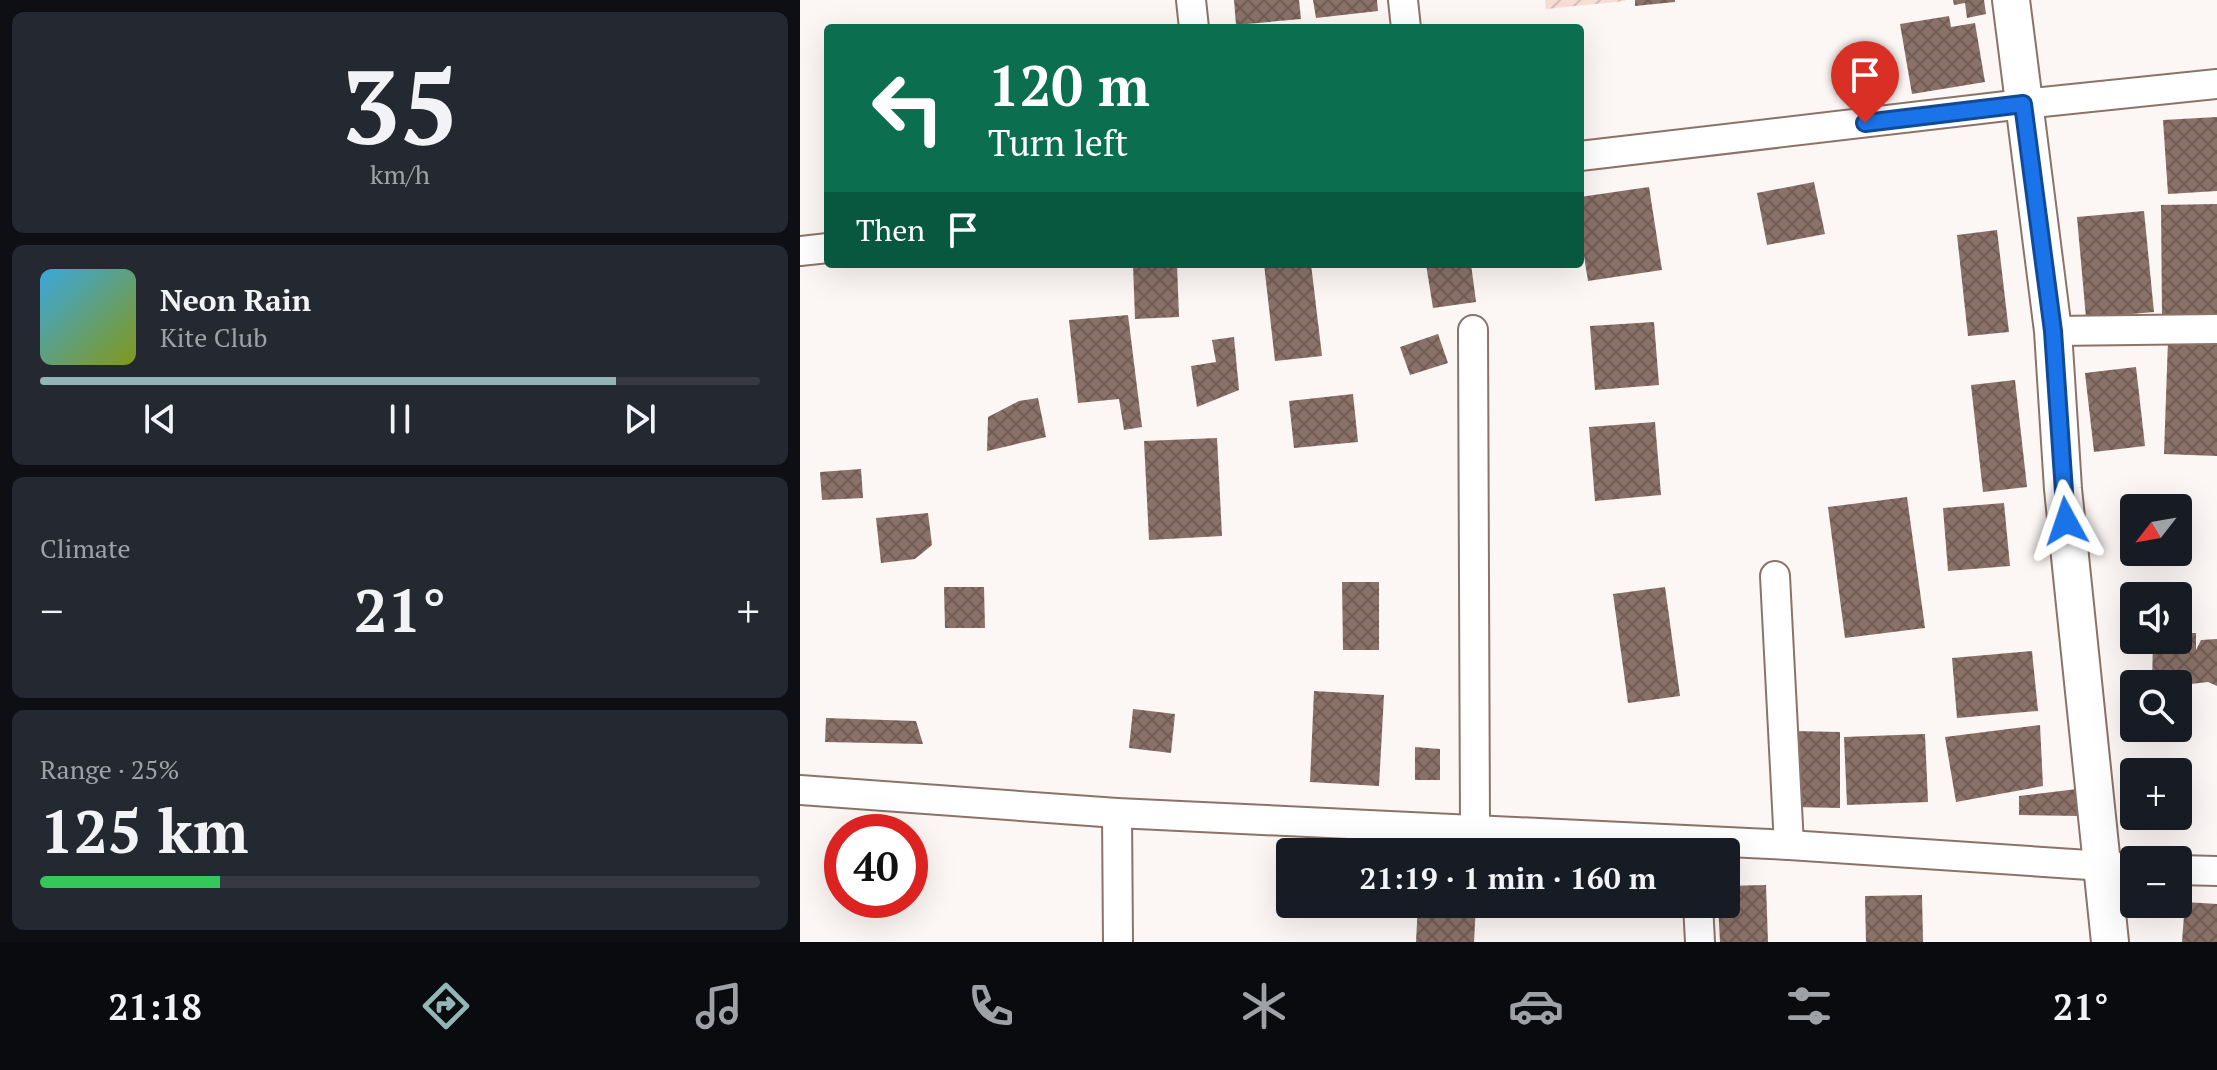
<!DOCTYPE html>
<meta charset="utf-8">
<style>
body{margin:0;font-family:"PT Serif",serif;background:#242831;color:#f1f3f6;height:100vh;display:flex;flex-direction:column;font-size:30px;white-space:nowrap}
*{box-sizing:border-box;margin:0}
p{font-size:26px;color:#9ea1a6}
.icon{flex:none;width:44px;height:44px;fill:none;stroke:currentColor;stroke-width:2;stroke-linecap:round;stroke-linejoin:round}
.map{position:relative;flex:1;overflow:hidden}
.panel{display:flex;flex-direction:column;gap:12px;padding:12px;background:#0d0f14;width:800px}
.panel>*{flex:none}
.top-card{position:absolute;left:24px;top:24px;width:760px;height:244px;border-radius:8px;box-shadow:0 8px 32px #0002;background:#0b6e4f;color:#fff;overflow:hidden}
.needle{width:52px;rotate:239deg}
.fabs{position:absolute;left:1320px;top:494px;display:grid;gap:16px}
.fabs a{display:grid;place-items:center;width:72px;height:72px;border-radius:8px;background:#171b24;box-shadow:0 8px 32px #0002;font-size:40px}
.speed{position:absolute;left:24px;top:814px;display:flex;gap:16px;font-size:40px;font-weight:700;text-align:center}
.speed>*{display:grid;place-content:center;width:104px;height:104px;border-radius:50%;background:#171b24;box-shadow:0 8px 32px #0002;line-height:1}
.speed .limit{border:12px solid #d22;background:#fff;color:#111}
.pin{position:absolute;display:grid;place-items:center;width:68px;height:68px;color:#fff;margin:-82px -34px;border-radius:50% 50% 50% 0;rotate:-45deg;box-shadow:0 0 8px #0007}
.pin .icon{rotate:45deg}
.me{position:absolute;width:88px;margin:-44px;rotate:355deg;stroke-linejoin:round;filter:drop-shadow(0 0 6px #0008)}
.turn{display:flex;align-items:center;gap:28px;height:168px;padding:0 32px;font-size:36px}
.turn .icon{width:104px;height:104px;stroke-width:2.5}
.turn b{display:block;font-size:56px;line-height:68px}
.then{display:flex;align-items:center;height:76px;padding:0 32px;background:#0003;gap:16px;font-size:30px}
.big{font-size:60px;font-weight:700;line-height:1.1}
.panel .card{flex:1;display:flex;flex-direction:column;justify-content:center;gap:12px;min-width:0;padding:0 28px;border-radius:12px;background:#242831}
.panel .dial{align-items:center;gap:0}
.dial b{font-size:104px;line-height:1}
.song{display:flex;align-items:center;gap:24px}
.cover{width:96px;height:96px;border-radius:12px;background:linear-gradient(135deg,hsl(200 70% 55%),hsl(70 70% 35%))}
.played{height:8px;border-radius:4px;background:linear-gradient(90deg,#92b5b6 80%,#363941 80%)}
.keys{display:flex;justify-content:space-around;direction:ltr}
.heat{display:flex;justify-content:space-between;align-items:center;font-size:44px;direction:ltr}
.charge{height:12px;border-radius:6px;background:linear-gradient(90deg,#34c759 25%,#363941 0)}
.trip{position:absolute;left:476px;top:838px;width:464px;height:80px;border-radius:8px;background:#171b24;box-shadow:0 8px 32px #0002;font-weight:700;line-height:80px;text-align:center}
.dock{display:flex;height:128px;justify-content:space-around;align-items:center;background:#090b0e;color:#9ea1a6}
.dock .icon{width:56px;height:56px}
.dock .selected{color:#92b5b6}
.dock b{font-size:36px;color:#f1f3f6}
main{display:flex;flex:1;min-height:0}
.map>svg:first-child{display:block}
</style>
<main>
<section class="panel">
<div class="card dial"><b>35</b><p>km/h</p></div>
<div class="card">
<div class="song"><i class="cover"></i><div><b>Neon Rain</b><p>Kite Club</p></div></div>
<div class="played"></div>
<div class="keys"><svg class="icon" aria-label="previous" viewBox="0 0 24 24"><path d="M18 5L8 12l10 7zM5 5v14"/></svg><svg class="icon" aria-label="pause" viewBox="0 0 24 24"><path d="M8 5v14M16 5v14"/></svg><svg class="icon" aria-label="next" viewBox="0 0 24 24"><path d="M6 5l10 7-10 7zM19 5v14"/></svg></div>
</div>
<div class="card"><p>Climate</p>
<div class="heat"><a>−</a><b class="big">21°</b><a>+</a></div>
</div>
<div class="card"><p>Range · 25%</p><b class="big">125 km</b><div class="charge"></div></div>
</section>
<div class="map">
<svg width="1417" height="942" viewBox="0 0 1417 942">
<defs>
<pattern id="garden-furrows" width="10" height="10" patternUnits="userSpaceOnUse" patternTransform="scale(2)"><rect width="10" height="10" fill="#f7ddd4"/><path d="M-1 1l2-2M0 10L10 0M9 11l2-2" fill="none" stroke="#d3bdb5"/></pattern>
<pattern id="building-cross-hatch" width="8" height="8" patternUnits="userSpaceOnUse" patternTransform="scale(2)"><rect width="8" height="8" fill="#8b7269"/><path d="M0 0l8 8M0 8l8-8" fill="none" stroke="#715c55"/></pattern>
</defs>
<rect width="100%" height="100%" fill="#fcf6f4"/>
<polygon fill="url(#garden-furrows)" points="745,0 825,0 825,1 746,9"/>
<g fill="url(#building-cross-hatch)">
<polygon points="434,0 499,0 501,19 436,25"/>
<polygon points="513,0 577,0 578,11 516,18"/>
<polygon points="835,0 875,0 875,2 835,6"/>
<polygon points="1153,0 1184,0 1186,14 1167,18 1165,3 1154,5"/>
<polygon points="1149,16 1151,27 1175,23 1185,82 1112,94 1100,24"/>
<polygon points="1417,117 1417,191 1368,194 1363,120"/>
<polygon points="1014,182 1025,234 967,245 957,193"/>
<polygon points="849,187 862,270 788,281 780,231 780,197"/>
<polygon points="1417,204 1417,317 1362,317 1361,205"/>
<polygon points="1344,211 1354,312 1286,318 1277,217"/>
<polygon points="1197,230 1209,332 1168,336 1157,235"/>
<polygon points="333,264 377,264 379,317 335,319"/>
<polygon points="464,264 511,264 522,356 475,361"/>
<polygon points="626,264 671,264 676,302 633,308"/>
<polygon points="328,315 342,427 324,430 319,399 278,403 269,320"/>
<polygon points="854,322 859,385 795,390 790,326"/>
<polygon points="638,334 648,363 610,375 600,347"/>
<polygon points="434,337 439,390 397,407 391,366 416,362 412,340"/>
<polygon points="1368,340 1417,342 1417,456 1364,454"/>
<polygon points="1336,367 1345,446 1294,452 1285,373"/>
<polygon points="1215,380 1227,487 1183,492 1171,385"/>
<polygon points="553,394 558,442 494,448 489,401"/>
<polygon points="238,398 246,437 187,451 188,417 219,401"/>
<polygon points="855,422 861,495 795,501 789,427"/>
<polygon points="417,438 422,536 349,540 344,441"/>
<polygon points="61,469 63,498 22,500 20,472"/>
<polygon points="1107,497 1125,628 1045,638 1028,507"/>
<polygon points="1204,503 1210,566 1148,571 1143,508"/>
<polygon points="128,513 132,545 115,559 81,563 76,518"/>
<polygon points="542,582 579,582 579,650 543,650"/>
<polygon points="144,587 184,587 185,628 145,628"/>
<polygon points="865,587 880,696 828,703 813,594"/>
<polygon points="1378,633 1396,633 1396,650 1401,640 1417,639 1417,686 1408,682 1382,685 1352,684 1353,640 1378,640"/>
<polygon points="1232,651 1238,711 1157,718 1152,658"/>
<polygon points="514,691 584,695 579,786 510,782"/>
<polygon points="333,709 375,714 371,753 329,748"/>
<polygon points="26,718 116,721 123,744 25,742"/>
<polygon points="1240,725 1243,786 1156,802 1145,737"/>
<polygon points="994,731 1040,732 1040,808 994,807"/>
<polygon points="1125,734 1128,802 1047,805 1044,737"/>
<polygon points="615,747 640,749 640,780 615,780"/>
<polygon points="1277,789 1278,816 1219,815 1219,796"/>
<polygon points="966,885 968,942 920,942 918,904 926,904 926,886"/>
<polygon points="1122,895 1123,942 1066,942 1065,896"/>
<polygon points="1385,902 1417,904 1417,942 1382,942"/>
<polygon points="618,904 676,904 674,942 616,942"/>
</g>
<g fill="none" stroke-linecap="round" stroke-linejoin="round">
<defs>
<g id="minor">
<polyline points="391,0 394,28"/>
<polyline points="603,0 606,28"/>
<polyline points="780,156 1223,104 1417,84"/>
<polyline points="0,251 28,248"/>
<polyline points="673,330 675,829"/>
<polyline points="1253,331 1417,329"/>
<polyline points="975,576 989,845"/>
<polyline points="0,790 317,813 989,845 1334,868"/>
<polyline points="317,813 318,942"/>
<polyline points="1378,870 1417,871"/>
<polyline points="898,904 900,942"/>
</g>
<polyline id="tertiary" points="1211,0 1253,331 1263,489 1310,942"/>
</defs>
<use href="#minor" stroke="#8b7369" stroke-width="32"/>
<use href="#tertiary" stroke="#8b7369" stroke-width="40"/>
<use href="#minor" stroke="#fff" stroke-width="28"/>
<use href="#tertiary" stroke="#fff" stroke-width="36"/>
</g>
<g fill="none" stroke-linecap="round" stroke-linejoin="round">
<defs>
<polyline id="route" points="1065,123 1223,104 1253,331 1266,521"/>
</defs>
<use href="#route" stroke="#114b97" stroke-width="20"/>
<use href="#route" stroke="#1a73e8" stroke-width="14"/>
</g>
</svg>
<div class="fabs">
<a><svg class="needle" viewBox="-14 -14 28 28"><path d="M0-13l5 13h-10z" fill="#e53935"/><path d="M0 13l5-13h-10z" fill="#9ea1a6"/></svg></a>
<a><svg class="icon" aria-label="sound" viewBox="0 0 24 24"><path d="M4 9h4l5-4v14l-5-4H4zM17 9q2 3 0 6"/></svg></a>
<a><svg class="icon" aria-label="search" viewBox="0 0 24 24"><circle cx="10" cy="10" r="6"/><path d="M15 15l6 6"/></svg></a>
<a>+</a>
<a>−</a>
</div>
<div class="speed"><div class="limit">40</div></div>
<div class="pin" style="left:1065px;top:123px;background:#d93025"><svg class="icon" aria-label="arrive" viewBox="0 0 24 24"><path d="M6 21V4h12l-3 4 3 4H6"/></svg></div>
<svg class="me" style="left:1266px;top:521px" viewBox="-20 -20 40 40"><path d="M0-17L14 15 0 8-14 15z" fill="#1a73e8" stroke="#fff" stroke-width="4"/></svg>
<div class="trip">21:19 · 1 min · 160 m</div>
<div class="top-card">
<div class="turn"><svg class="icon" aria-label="left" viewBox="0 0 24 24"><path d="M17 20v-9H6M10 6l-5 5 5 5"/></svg><div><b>120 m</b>Turn left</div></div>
<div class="then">Then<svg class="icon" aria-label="arrive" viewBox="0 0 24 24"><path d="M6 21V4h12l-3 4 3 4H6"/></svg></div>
</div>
</div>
</main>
<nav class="dock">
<b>21:18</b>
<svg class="icon selected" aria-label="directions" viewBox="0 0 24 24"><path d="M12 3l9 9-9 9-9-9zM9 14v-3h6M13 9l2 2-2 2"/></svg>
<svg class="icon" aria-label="music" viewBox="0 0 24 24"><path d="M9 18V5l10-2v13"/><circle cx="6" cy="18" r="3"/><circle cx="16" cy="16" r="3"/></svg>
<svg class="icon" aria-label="phone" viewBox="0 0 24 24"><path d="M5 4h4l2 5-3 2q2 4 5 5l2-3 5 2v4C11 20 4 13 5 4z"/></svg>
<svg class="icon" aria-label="climate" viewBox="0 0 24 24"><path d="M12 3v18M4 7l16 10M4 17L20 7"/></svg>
<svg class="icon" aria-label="car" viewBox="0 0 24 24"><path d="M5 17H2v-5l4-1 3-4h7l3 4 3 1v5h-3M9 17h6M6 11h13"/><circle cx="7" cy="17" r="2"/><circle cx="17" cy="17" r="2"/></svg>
<svg class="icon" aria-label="filters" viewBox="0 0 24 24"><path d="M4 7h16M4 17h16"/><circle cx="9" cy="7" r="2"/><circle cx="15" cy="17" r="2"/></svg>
<b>21°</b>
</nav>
